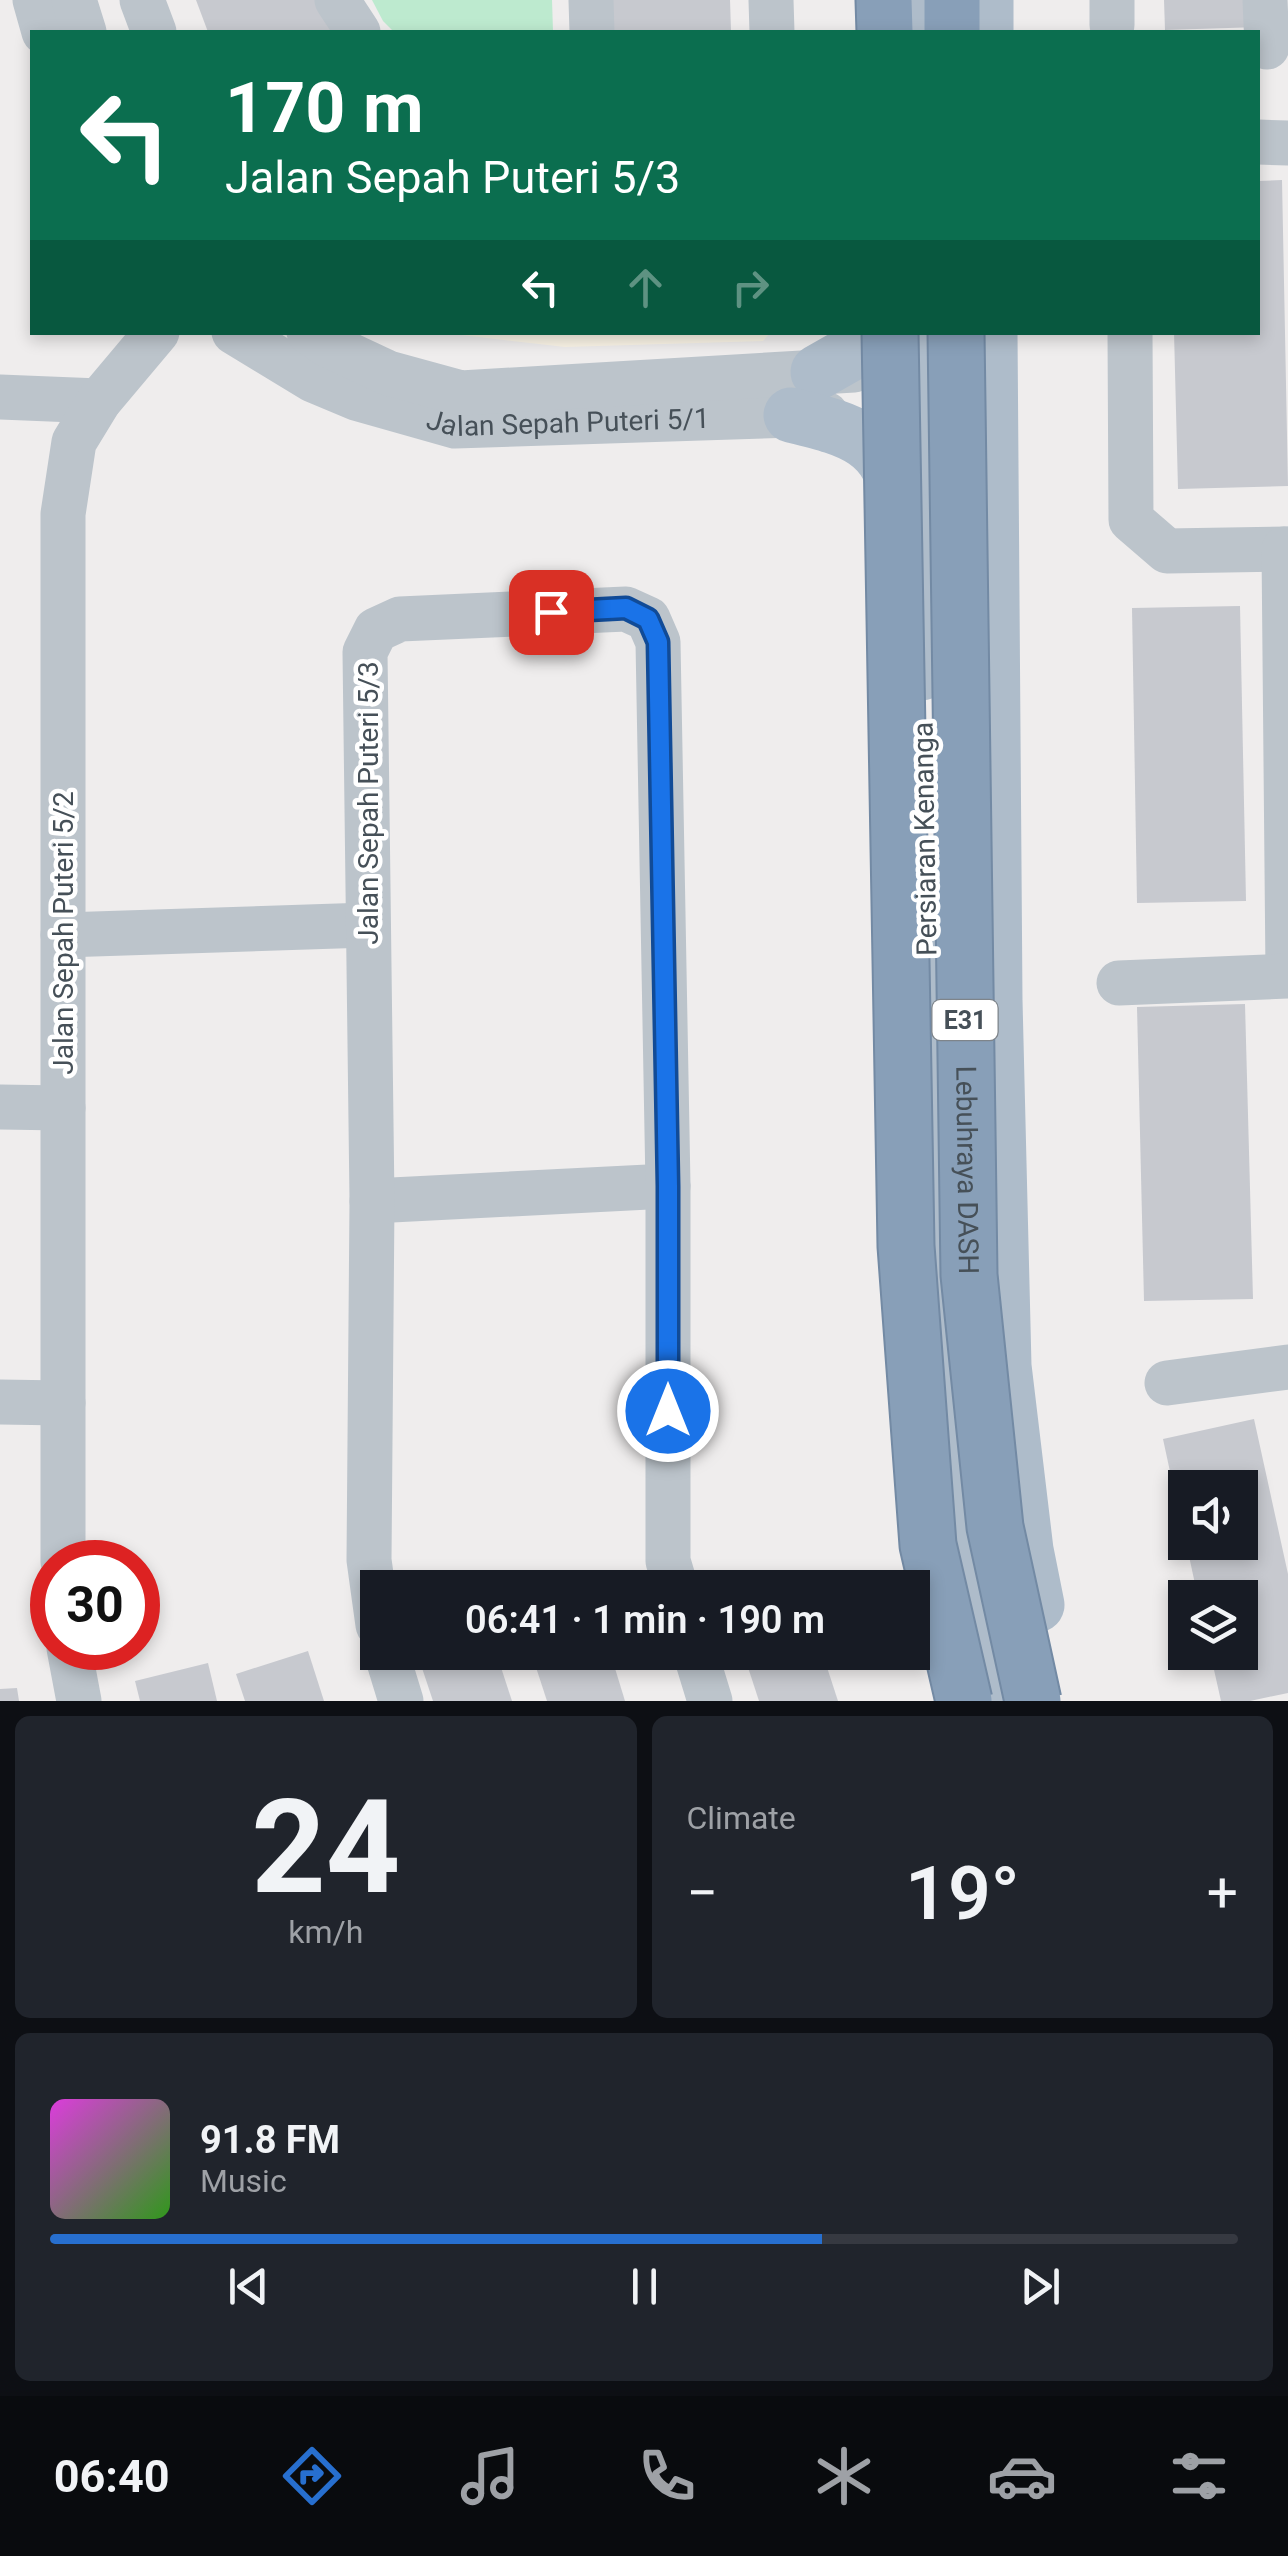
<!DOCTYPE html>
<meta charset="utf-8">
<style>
body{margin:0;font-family:Roboto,sans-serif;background:#20242c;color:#f1f3f6;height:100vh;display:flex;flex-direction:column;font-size:38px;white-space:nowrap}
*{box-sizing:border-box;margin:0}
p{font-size:32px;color:#9ea1a6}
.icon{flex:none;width:55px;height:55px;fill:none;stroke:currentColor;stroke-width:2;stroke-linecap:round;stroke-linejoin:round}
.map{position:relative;height:1701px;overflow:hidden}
.details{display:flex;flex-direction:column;gap:15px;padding:15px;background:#0d0f14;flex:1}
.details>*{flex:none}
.banner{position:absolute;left:30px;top:30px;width:1230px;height:305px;border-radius:0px;box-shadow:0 5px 15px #0003;background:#0b6e4f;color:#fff;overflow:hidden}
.controls{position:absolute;left:1168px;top:1470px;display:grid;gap:20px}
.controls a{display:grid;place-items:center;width:90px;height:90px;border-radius:0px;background:#171b24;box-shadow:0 5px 15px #0003;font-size:50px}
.speed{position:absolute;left:30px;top:1540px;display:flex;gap:20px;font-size:50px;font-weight:700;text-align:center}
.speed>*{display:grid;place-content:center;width:130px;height:130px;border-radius:50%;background:#171b24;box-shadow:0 5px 15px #0003;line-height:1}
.speed .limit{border:15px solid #d22;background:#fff;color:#111}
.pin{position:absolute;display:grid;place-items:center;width:85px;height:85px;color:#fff;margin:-42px;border-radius:20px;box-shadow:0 5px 15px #0006}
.me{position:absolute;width:110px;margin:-55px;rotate:0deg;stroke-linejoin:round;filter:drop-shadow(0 0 8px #0008)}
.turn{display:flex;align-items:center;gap:35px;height:210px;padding:0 30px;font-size:45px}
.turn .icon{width:130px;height:130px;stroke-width:2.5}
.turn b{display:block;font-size:70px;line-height:85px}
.lanes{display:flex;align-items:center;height:95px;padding:0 30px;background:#0003;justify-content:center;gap:50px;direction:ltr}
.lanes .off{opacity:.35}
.big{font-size:75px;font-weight:600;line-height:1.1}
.details .tile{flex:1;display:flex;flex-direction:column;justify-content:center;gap:15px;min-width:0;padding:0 35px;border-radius:15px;background:#20242c}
.details .dial{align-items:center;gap:0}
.dial b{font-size:130px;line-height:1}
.song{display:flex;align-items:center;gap:30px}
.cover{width:120px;height:120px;border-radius:15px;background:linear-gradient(135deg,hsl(300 70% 55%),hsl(110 70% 35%))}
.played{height:10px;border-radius:5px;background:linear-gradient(90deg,#276fcf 65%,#363941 65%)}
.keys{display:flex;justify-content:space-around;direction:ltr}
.heat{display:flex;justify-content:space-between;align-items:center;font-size:55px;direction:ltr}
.details .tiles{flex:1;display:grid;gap:15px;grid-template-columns:1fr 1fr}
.tile:last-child{grid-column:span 2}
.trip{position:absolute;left:360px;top:1570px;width:570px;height:100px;border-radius:0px;background:#171b24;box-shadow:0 5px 15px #0003;font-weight:600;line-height:100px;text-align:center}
.tabs{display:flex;height:160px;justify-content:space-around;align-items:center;background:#090b0e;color:#9ea1a6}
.tabs .icon{width:70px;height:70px}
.tabs .on{color:#276fcf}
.tabs b{font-size:45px;color:#f1f3f6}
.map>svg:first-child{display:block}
</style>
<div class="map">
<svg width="1288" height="1701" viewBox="0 0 1288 1701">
<rect width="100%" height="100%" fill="#efeded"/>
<polygon fill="#faf4e6" points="444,333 770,332 770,333 763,341 565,347"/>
<polygon fill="#bdeacf" points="372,0 552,0 553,32 394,32 383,21"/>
<g fill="#c7c9cf">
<polygon points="196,0 326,0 341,32 208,32"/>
<polygon points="612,0 730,0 731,32 612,32"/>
<polygon points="1164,0 1259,0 1260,27 1165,30"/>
<polygon points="1282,180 1288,486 1178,489 1174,332 1258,332 1258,181"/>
<polygon points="1240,606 1246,901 1137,903 1132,608"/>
<polygon points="1245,1004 1253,1299 1144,1301 1137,1007"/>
<polygon points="1254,1419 1288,1574 1288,1693 1250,1701 1221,1701 1210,1652 1240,1652 1240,1598 1198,1598 1186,1542 1240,1542 1240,1488 1185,1488 1183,1532 1163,1439"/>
<polygon points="795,1570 801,1588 743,1588 743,1587"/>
<polygon points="308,1651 324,1701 245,1701 236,1674"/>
<polygon points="428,1652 496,1652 512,1701 433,1701 418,1656"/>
<polygon points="531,1652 610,1652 625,1701 547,1701"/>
<polygon points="743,1652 822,1652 838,1701 759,1701"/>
<polygon points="208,1663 217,1701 140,1701 135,1681"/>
<polygon points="17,1688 19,1701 0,1701 0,1689"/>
</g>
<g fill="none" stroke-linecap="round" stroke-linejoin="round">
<defs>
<g id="highway">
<polyline points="884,0 885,32"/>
<polyline points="952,0 952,32"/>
</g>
</defs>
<use href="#highway" stroke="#738aa4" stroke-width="59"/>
<g stroke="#bcc4cb" stroke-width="45">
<polyline points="35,0 44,32"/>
<polyline points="74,0 84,32"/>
<polyline points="142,0 154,32"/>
<polyline points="337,0 358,32"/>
<polyline points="591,0 592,32"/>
<polyline points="771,0 772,32"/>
<polyline points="1265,0 1267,47"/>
<polyline points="1112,25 1112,0"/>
<polyline points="1258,142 1288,143"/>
<path id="s1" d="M234,332L313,380L356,398L455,426L826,414"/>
<polyline points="309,332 326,344 388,373 461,393 854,370"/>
<polyline points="1130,332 1131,520 1167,551 1288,549"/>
<polyline points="0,397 99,401"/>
<polyline points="1284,549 1288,974"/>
<polyline points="63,935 368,925"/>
<polyline points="1119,983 1288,976"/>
<polyline points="0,1107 63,1108"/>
<polyline points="372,1201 668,1186"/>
<polyline points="1167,1383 1288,1367"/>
<polyline points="0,1402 63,1403"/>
<polyline points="63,1562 63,514 74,442 99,401 157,332"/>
<polyline points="378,1625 369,1560 372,1201 365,652 376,630 400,619 626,609 648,619 658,642 668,1186 668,1561 676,1588"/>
<polyline points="69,1648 79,1701"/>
<polyline points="386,1652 401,1701"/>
<polyline points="695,1652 710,1701"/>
</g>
<g stroke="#aebcca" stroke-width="55">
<polyline points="913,0 914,32"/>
<polyline points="986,0 986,32"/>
<polyline points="920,332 922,673"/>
<polyline points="990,332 995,1000 1004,1366 1026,1550 1037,1605"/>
<polyline points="818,372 869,343 880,332"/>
<path d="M791,415C848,429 891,438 899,506"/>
<polyline points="927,904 937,1296 951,1437 998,1701"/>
</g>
<use href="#highway" stroke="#889fb8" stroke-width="55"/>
<defs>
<g id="highway-bridge">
<polyline points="890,332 906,1246 928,1545 964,1701"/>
<path id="s2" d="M956,332L969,1275L995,1527L1033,1701"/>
</g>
</defs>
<use href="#highway-bridge" stroke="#738aa4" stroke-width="59" stroke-linecap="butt"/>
<use href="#highway-bridge" stroke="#889fb8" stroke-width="55"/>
</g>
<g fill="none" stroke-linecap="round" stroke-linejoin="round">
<defs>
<polyline id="route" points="551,612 626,608 648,619 658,642 668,1186 668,1411"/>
</defs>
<use href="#route" stroke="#114b97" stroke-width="25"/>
<use href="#route" stroke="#1a73e8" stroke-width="18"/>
</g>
<g text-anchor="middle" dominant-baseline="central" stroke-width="9" stroke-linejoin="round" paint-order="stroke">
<rect fill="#fff" stroke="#7e848a" stroke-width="2.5" x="932.5" y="1000" width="65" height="40" rx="8"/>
<g font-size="25" font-weight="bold" fill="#465058">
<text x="965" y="1020">E31</text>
</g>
<g font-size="28" fill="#465058" stroke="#fff">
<text stroke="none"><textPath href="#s1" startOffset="355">Jalan Sepah Puteri 5/1</textPath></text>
<text transform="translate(368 803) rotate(-90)">Jalan Sepah Puteri 5/3</text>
<text transform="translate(925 839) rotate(-91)">Persiaran Kenanga</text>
<text transform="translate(63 933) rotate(-90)">Jalan Sepah Puteri 5/2</text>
<text stroke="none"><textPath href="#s2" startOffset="838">Lebuhraya DASH</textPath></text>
</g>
</g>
</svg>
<div class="controls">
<a><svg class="icon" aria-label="sound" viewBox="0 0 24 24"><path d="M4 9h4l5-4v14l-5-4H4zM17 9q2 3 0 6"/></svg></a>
<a><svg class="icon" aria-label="layers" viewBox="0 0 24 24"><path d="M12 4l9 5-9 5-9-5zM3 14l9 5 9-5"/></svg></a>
</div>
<div class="speed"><div class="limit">30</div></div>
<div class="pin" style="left:551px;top:612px;background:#d93025"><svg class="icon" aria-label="arrive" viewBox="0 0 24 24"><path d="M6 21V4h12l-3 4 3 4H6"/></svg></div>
<svg class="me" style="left:668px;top:1411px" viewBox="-20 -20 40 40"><circle r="17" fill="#1a73e8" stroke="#fff" stroke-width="3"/><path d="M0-11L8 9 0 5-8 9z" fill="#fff"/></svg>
<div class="trip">06:41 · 1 min · 190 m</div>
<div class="banner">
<div class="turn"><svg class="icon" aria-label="left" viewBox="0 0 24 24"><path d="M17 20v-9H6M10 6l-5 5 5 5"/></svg><div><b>170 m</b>Jalan Sepah Puteri 5/3</div></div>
<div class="lanes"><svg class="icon" aria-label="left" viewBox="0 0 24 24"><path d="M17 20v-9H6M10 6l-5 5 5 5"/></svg><svg class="icon off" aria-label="ahead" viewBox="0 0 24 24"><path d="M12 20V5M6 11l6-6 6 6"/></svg><svg class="icon off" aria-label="right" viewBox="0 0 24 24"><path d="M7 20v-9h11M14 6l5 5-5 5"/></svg></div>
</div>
</div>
<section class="details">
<div class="tiles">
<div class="tile dial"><b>24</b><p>km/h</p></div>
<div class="tile"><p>Climate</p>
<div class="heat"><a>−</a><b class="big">19°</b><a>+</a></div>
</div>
<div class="tile">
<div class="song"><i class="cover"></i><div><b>91.8 FM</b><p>Music</p></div></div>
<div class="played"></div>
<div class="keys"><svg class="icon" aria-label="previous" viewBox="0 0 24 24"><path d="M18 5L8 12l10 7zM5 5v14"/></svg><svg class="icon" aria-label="pause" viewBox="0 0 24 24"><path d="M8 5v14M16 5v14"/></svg><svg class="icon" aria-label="next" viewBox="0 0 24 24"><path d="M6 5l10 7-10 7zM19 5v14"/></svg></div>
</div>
</div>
</section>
<nav class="tabs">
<b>06:40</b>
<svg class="icon on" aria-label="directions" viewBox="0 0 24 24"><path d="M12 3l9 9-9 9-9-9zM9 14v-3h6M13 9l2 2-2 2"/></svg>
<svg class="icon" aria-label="music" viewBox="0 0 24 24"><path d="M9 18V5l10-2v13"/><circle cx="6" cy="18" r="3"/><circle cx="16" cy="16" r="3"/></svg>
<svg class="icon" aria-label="phone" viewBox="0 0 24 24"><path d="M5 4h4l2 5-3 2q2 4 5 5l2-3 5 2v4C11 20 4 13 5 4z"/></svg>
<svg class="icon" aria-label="climate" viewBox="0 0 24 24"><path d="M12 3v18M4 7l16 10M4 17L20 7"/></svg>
<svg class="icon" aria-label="car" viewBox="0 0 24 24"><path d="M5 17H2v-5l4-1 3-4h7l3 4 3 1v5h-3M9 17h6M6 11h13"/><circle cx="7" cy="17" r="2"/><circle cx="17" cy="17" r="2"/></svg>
<svg class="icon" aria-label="filters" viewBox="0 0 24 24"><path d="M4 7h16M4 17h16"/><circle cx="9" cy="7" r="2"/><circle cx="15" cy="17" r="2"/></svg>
</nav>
